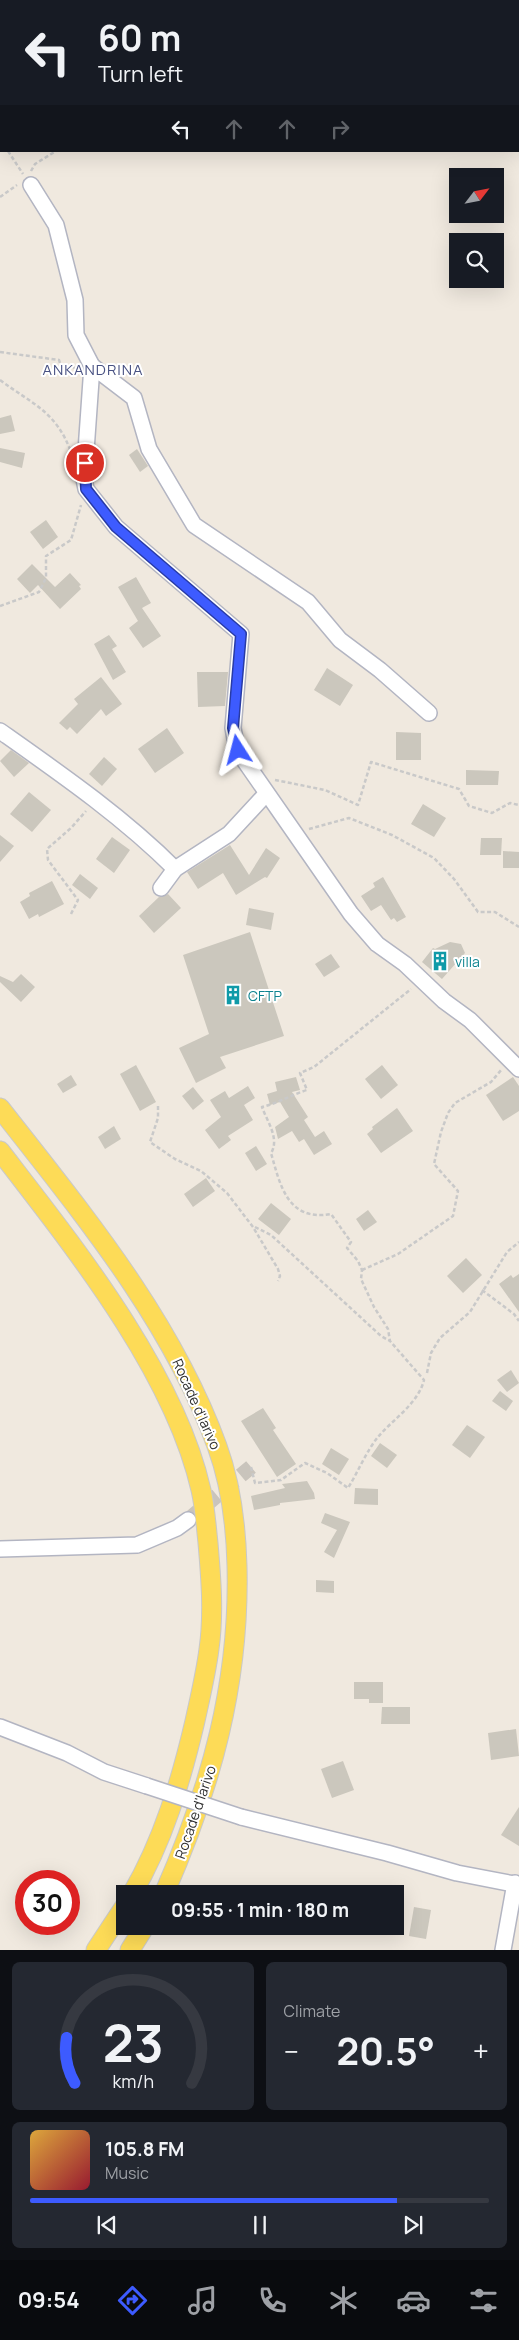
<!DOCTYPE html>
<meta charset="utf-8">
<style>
body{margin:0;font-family:Manrope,sans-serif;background:#242831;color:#f1f3f6;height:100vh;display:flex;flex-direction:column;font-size:19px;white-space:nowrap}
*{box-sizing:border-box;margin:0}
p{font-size:16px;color:#9ea1a6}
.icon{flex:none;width:28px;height:28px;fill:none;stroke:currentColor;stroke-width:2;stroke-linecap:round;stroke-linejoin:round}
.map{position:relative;height:1950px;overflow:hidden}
.side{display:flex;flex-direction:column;gap:12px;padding:12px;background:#0d0f14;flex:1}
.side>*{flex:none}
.top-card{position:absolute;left:0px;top:0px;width:520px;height:152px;box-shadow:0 5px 20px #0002;background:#171b24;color:#f1f3f6;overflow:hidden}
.needle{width:32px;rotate:58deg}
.fabs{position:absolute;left:449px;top:168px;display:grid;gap:10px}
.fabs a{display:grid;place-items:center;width:55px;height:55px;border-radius:0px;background:#171b24;box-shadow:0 5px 20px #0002;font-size:25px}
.speed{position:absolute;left:15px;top:1870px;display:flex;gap:10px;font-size:25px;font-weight:700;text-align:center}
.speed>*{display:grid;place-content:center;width:65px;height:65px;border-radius:50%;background:#171b24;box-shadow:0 5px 20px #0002;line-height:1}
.speed .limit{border:8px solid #d22;background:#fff;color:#111}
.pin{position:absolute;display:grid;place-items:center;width:42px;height:42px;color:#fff;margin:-21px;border:2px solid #fff;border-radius:50%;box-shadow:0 1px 5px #0007}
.me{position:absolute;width:55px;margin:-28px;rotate:351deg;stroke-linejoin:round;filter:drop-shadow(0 0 4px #0008)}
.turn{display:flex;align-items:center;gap:18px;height:105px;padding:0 15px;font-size:22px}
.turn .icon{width:65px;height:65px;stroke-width:2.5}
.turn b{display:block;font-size:35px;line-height:42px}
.lanes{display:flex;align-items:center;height:48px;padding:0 15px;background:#0003;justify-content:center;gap:25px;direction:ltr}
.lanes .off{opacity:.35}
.big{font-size:38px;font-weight:700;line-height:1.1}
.side .widget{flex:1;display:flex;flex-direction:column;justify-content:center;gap:8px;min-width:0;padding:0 18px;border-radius:8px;background:#242831}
.side .dial{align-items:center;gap:0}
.dial svg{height:130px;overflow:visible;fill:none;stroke:#363941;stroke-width:7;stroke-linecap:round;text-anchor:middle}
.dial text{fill:#f1f3f6;stroke:none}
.song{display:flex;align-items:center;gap:15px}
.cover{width:60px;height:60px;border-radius:8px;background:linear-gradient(135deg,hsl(40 70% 55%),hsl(350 70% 35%))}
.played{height:5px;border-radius:2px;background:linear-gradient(90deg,#3d5bff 80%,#363941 80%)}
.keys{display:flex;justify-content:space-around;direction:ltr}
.heat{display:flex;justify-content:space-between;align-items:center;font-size:28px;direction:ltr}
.side .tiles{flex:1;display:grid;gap:12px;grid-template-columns:1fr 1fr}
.widget:last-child{grid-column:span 2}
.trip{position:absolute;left:116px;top:1885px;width:288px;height:50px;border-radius:0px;background:#171b24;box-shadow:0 5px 20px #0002;font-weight:700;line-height:50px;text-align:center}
.tabs{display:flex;height:80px;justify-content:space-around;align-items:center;background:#090b0e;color:#9ea1a6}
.tabs .icon{width:35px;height:35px}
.tabs .current{color:#3d5bff}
.tabs b{font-size:22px;color:#f1f3f6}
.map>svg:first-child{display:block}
</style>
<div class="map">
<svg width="519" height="1950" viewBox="0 0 519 1950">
<rect width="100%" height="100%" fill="#f0e9df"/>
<g fill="#cbc7bd">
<polygon points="11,415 15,431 0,434 0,418"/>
<polygon points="0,448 25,453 22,468 0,462"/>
<polygon points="137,449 148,466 140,472 129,455"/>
<polygon points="46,520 58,537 43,549 30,532"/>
<polygon points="32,564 55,587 70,573 81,585 79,586 81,589 60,609 38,585 30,593 17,579"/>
<polygon points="136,577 151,603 142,608 161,636 143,648 129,628 138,621 118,587"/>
<polygon points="109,635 117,646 112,649 126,672 113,680 94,644"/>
<polygon points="327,668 353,685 340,706 314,690"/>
<polygon points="197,672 228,672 225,706 198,707"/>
<polygon points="101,677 122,704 106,716 101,709 77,734 70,727 67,730 59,723 78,704 74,699"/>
<polygon points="167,728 184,753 155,773 138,749"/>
<polygon points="396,732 421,733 421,760 396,760"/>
<polygon points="11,750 29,763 14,777 0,761"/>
<polygon points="104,757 117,769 102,786 89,774"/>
<polygon points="466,770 499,771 498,785 466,785"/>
<polygon points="29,792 51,810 32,832 10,814"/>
<polygon points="423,804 446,818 434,837 411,824"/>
<polygon points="0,835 14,846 0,862"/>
<polygon points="112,837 130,850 114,873 96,859"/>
<polygon points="481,838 502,838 501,855 480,855"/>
<polygon points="230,845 249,875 266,848 280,858 267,878 265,877 236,895 223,873 198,889 187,872"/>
<polygon points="503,851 519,852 519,868 503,868"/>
<polygon points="80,874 98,888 90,899 72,885"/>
<polygon points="383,877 406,917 397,922 394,918 391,920 381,905 371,911 361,896 375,887 373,883"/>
<polygon points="52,881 64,904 39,917 38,914 29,919 20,902 30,896 29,893"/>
<polygon points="168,894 181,908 154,933 139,916 159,897"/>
<polygon points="249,908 274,913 271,930 246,925"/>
<polygon points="250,932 284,1036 220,1057 226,1068 196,1083 179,1048 209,1034 183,955"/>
<polygon points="450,942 461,944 465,953 442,979 422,962 433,948 435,949"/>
<polygon points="331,954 340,967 324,977 315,964"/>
<polygon points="21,974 35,987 21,1002 0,982 0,976 13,982"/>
<polygon points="136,1065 156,1102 140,1111 120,1074"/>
<polygon points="382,1065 398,1085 381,1099 365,1079"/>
<polygon points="71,1075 77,1085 63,1093 57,1084"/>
<polygon points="296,1077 300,1090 292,1092 308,1117 304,1120 315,1137 324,1131 332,1144 314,1155 304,1139 299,1142 292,1131 278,1139 275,1127 289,1117 280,1102 270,1105 267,1094 277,1091 275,1082"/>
<polygon points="513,1077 519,1086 519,1111 503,1121 486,1095"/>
<polygon points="248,1086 255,1098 244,1105 253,1120 228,1136 231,1140 219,1149 205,1130 221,1117 210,1100 225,1091 229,1098"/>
<polygon points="193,1087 204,1101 193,1110 182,1096"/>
<polygon points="397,1108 413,1131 381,1153 367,1134 373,1129 372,1127"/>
<polygon points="114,1126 121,1139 105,1149 98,1137"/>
<polygon points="256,1146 267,1164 256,1171 245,1153"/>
<polygon points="206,1178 215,1191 193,1207 184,1194"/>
<polygon points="271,1203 291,1219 279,1235 258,1219"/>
<polygon points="368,1210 377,1222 364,1231 356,1219"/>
<polygon points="466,1258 482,1275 463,1293 447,1276"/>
<polygon points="519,1274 519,1312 499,1284 511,1275 513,1278"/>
<polygon points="511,1370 519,1383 507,1392 497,1380"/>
<polygon points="500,1391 513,1401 506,1411 492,1401"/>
<polygon points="263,1408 276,1428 273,1430 296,1464 277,1477 241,1421"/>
<polygon points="467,1425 485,1437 470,1458 452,1445"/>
<polygon points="380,1443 397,1455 387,1468 371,1456"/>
<polygon points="331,1448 349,1459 339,1475 322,1464"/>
<polygon points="307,1481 314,1493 315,1499 280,1503 280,1505 254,1510 251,1496 285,1488 282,1484"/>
<polygon points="355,1488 378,1489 378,1505 354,1504"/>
<polygon points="325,1513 350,1522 334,1558 324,1552 337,1530 321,1523"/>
<polygon points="316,1580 334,1581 334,1593 316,1592"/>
<polygon points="354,1682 383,1682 383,1703 369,1703 369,1699 354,1699"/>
<polygon points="382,1707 410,1707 410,1724 381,1724"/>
<polygon points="516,1729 519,1756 491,1760 488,1733"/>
<polygon points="343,1761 354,1790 332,1798 321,1769"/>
<polygon points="519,1807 519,1846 501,1835"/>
<polygon points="414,1907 431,1910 426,1939 409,1936"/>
</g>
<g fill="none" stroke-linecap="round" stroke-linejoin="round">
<polyline stroke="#c9c4bc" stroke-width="15" stroke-dasharray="15 8" stroke-linecap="butt" points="188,1520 251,1467"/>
<defs>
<g id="minor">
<polyline points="31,185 56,225 75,300 76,335 92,366"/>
<polyline points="429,713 380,670 340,640 308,602 194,525 149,449 134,398 92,366 84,479 86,489 116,527 241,634 233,728 237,750 351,914 377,944 405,964 444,1001 470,1020 519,1069"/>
<path d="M0,731C61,774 123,817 175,869"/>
<polyline points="161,888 175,869 229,834 266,794"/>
<polyline points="0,1549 137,1545 177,1528 188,1520"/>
<polyline points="0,1727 67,1753 104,1772 147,1786"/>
<polyline points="241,1817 387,1853 457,1873 519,1885"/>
<polyline points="503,1950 515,1883"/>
</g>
<g id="major">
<path d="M0,1108C82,1213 171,1319 217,1446C231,1484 236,1526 237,1566C240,1683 211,1787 164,1894"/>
<path d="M0,1151C74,1247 174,1371 201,1490C205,1507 206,1525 208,1543C211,1578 214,1614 209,1649C206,1673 200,1698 195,1721C181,1781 163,1841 132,1894"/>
<polyline points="96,1950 125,1906"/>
<polyline points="130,1950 145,1926"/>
</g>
</defs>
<use href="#minor" stroke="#b3b5c2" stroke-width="18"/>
<use href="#major" stroke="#c9c9c9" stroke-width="21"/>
<g stroke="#c9c9c9" stroke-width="2.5" stroke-dasharray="4 2.5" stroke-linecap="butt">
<polyline points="296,0 303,1"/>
<polyline points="219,1 219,0"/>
<polyline points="432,1 439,0"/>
<polyline points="485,1 486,0"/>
<polyline points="0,140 1,142"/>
<polyline points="519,149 519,150"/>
<polyline points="8,151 23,174"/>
<polyline points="31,171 35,164 56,151"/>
<polyline points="0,197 17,185"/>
<polyline points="0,352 59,360 61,366 76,368"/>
<path d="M0,380C32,404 56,411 71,452"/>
<polyline points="0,606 39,592 46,578 46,556 71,540 81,505"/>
<polyline points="275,780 325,790 358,805 371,762 459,789 469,806 492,813 510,803 519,805"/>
<polyline points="309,829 349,818 392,835 434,858 454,879 478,912 495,912 519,927"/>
<polyline points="71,914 78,900 48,860 47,849 71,828 86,811"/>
<polyline points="158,1106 158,1118 150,1142 175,1159 201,1171 227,1193 253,1227 278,1269 280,1276 278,1281"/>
<polyline points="255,1227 271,1235 381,1336 390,1341"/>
<polyline points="362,1270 398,1254 453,1216 458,1191 434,1164 441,1132 448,1113 455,1103 491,1082 502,1069"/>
<polyline points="482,1290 514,1314 519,1321"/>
<polyline points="427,1373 431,1353 440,1338 470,1312 507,1252 519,1242"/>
<path d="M251,1467L255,1483L281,1480L305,1463L327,1473L348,1488C358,1472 367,1450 378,1437C393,1419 418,1404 424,1380L390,1341L388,1329L374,1307L361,1279L362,1270L358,1261L347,1248L351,1242L331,1214C287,1222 280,1184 271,1153C280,1139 267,1121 262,1107C278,1103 291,1095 307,1090L300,1073L314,1067L411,989"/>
</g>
<use href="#minor" stroke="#fff" stroke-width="15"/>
<use href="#major" stroke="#fddb57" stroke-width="19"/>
<defs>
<polyline id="minor-bridge" points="147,1786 241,1817"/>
</defs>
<use href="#minor-bridge" stroke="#b3b5c2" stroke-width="18" stroke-linecap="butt"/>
<use href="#minor-bridge" stroke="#fff" stroke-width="15"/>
</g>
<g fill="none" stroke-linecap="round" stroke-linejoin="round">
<defs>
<polyline id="route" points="85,463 86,489 116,527 241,634 233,728 238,750"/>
</defs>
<use href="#route" stroke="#283ba6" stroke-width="12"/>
<use href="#route" stroke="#3d5bff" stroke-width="9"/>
</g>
<defs>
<symbol id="building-bare" viewBox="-9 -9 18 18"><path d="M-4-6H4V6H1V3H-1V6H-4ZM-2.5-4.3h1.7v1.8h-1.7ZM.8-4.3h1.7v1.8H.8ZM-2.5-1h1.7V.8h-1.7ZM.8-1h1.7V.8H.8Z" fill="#0f9aa8" stroke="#fff" stroke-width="2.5" paint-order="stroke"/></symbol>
</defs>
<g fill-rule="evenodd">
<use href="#building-bare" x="426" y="947" width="28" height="28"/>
<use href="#building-bare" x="219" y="981" width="28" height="28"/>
</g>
<g text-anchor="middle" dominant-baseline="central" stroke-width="4" stroke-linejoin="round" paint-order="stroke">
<g font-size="14" fill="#0d838f" stroke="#fff" text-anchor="start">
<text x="455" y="961">villa</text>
<text x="248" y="995">CFTP</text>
</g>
<g font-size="14" fill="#2e2e2e" stroke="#fff">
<text transform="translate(197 1404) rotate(66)">Rocade d'Iarivo</text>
<text transform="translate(195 1812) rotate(-71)">Rocade d'Iarivo</text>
</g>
<g font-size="15" letter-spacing="1" fill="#495283" stroke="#fff">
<text x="93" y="369">ANKANDRINA</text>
</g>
</g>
</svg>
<div class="fabs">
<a><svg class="needle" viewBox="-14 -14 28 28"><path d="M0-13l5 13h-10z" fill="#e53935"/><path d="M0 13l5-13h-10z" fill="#9ea1a6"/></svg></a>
<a><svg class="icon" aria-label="search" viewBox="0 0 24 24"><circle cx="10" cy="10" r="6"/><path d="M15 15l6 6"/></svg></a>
</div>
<div class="speed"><div class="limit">30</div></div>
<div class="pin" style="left:85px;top:463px;background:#d93025"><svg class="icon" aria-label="arrive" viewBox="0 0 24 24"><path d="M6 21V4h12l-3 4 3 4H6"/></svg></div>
<svg class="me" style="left:238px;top:750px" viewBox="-20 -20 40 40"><path d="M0-17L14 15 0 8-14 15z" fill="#3d5bff" stroke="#fff" stroke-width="4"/></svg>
<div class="trip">09:55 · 1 min · 180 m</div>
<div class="top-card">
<div class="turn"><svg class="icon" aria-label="left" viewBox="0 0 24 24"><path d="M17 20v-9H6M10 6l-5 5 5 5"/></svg><div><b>60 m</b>Turn left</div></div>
<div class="lanes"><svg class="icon" aria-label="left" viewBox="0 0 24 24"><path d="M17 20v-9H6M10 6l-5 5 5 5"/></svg><svg class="icon off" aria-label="ahead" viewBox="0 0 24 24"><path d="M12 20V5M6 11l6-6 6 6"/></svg><svg class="icon off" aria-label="ahead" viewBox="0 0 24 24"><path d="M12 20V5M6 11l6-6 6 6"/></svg><svg class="icon off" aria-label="right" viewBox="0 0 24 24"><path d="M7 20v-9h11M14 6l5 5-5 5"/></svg></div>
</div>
</div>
<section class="side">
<div class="tiles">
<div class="widget dial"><svg viewBox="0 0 100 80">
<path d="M14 69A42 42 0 1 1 86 69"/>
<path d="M14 69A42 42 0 0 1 9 41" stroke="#3d5bff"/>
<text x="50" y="56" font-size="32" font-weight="700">23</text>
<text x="50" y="72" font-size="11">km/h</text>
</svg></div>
<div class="widget"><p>Climate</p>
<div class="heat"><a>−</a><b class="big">20.5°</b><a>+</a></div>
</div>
<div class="widget">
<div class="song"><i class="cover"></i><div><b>105.8 FM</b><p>Music</p></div></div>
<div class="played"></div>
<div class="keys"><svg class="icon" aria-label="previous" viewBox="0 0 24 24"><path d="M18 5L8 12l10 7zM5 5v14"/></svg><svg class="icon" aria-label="pause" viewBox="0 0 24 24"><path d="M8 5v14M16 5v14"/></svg><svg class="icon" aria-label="next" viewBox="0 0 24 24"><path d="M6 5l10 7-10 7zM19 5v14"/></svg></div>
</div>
</div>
</section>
<nav class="tabs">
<b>09:54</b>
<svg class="icon current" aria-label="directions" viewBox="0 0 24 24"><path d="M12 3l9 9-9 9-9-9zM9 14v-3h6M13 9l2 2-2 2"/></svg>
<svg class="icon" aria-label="music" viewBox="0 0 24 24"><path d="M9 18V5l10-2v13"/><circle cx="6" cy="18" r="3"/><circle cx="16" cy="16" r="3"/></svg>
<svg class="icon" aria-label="phone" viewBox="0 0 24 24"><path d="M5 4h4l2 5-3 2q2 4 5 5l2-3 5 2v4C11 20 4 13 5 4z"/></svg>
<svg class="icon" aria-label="climate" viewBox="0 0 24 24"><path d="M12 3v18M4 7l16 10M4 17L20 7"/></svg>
<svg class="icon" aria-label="car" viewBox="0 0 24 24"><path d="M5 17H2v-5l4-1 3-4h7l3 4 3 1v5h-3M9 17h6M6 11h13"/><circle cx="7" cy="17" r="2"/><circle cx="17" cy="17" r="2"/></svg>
<svg class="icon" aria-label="filters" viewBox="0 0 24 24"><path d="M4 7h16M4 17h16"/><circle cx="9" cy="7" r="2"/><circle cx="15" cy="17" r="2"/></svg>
</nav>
